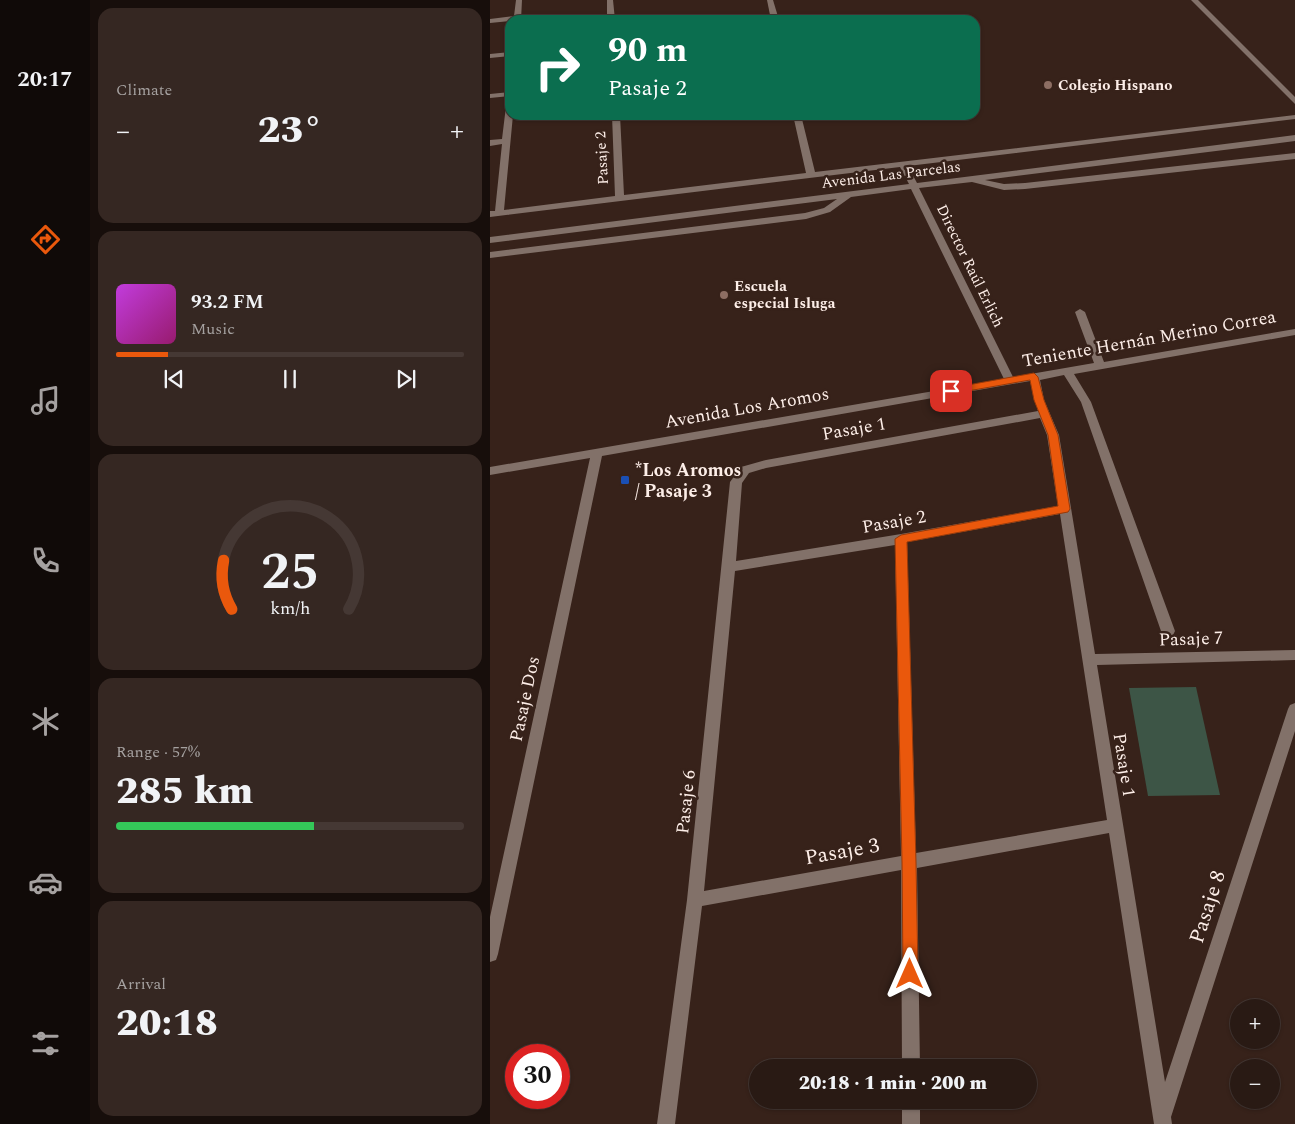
<!DOCTYPE html>
<meta charset="utf-8">
<style>
body{margin:0;font-family:Spectral,serif;background:#352722;color:#f1f3f6;height:100vh;display:flex;flex-direction:column;font-size:19px;white-space:nowrap}
*{box-sizing:border-box;margin:0}
p{font-size:16px;color:#a5a1a0}
.icon{flex:none;width:28px;height:28px;fill:none;stroke:currentColor;stroke-width:2;stroke-linecap:round;stroke-linejoin:round}
.map{position:relative;flex:1;overflow:hidden}
.panel{display:flex;flex-direction:column;gap:8px;padding:8px;background:#170e0b;width:400px}
.panel>*{flex:none}
.guide{position:absolute;left:15px;top:15px;width:475px;height:105px;border-radius:15px;box-shadow:0 1px 4px #0004,0 0 0 1px #453834;background:#0b6e4f;color:#fff;overflow:hidden}
.fabs{position:absolute;left:740px;top:999px;display:grid;gap:10px}
.fabs a{display:grid;place-items:center;width:50px;height:50px;border-radius:50%;background:#291a14;box-shadow:0 1px 4px #0004,0 0 0 1px #453834;font-size:25px}
.speed{position:absolute;left:15px;top:1044px;display:flex;gap:10px;font-size:25px;font-weight:700;text-align:center}
.speed>*{display:grid;place-content:center;width:65px;height:65px;border-radius:50%;background:#291a14;box-shadow:0 1px 4px #0004,0 0 0 1px #453834;line-height:1}
.speed .limit{border:8px solid #d22;background:#fff;color:#111}
.pin{position:absolute;display:grid;place-items:center;width:42px;height:42px;color:#fff;margin:-21px;border-radius:10px;box-shadow:0 2px 8px #0006}
.me{position:absolute;width:55px;margin:-28px;rotate:0deg;stroke-linejoin:round;filter:drop-shadow(0 0 4px #0008)}
.turn{display:flex;align-items:center;gap:18px;height:105px;padding:0 20px;font-size:22px}
.turn .icon{width:65px;height:65px;stroke-width:2.5}
.turn b{display:block;font-size:35px;line-height:42px}
.big{font-size:38px;font-weight:800;line-height:1.1}
.panel .widget{flex:1;display:flex;flex-direction:column;justify-content:center;gap:8px;min-width:0;padding:0 18px;border-radius:15px;background:#352722}
.panel .dial{align-items:center;gap:0}
.dial svg{height:130px;overflow:visible;fill:none;stroke:#453834;stroke-width:7;stroke-linecap:round;text-anchor:middle}
.dial text{fill:#f1f3f6;stroke:none}
.song{display:flex;align-items:center;gap:15px}
.cover{width:60px;height:60px;border-radius:8px;background:linear-gradient(135deg,hsl(290 70% 55%),hsl(320 70% 35%))}
.played{height:5px;border-radius:2px;background:linear-gradient(90deg,#ea580c 15%,#453834 15%)}
.keys{display:flex;justify-content:space-around;direction:ltr}
.heat{display:flex;justify-content:space-between;align-items:center;font-size:28px;direction:ltr}
.charge{height:8px;border-radius:4px;background:linear-gradient(90deg,#34c759 57%,#453834 0)}
.trip{position:absolute;left:259px;top:1059px;width:288px;height:50px;border-radius:25px;background:#291a14;box-shadow:0 1px 4px #0004,0 0 0 1px #453834;font-weight:800;line-height:50px;text-align:center}
main{display:flex;flex:1;min-height:0}
.dock{display:flex;flex-direction:column;width:90px;justify-content:space-around;align-items:center;background:#100a08;color:#a5a1a0}
.dock .icon{width:35px;height:35px}
.dock .on{color:#ea580c}
.dock b{font-size:22px;color:#f1f3f6}
.map>svg:first-child{display:block}
</style>
<main>
<nav class="dock">
<b>20:17</b>
<svg class="icon on" aria-label="directions" viewBox="0 0 24 24"><path d="M12 3l9 9-9 9-9-9zM9 14v-3h6M13 9l2 2-2 2"/></svg>
<svg class="icon" aria-label="music" viewBox="0 0 24 24"><path d="M9 18V5l10-2v13"/><circle cx="6" cy="18" r="3"/><circle cx="16" cy="16" r="3"/></svg>
<svg class="icon" aria-label="phone" viewBox="0 0 24 24"><path d="M5 4h4l2 5-3 2q2 4 5 5l2-3 5 2v4C11 20 4 13 5 4z"/></svg>
<svg class="icon" aria-label="climate" viewBox="0 0 24 24"><path d="M12 3v18M4 7l16 10M4 17L20 7"/></svg>
<svg class="icon" aria-label="car" viewBox="0 0 24 24"><path d="M5 17H2v-5l4-1 3-4h7l3 4 3 1v5h-3M9 17h6M6 11h13"/><circle cx="7" cy="17" r="2"/><circle cx="17" cy="17" r="2"/></svg>
<svg class="icon" aria-label="filters" viewBox="0 0 24 24"><path d="M4 7h16M4 17h16"/><circle cx="9" cy="7" r="2"/><circle cx="15" cy="17" r="2"/></svg>
</nav>
<section class="panel">
<div class="widget"><p>Climate</p>
<div class="heat"><a>−</a><b class="big">23°</b><a>+</a></div>
</div>
<div class="widget">
<div class="song"><i class="cover"></i><div><b>93.2 FM</b><p>Music</p></div></div>
<div class="played"></div>
<div class="keys"><svg class="icon" aria-label="previous" viewBox="0 0 24 24"><path d="M18 5L8 12l10 7zM5 5v14"/></svg><svg class="icon" aria-label="pause" viewBox="0 0 24 24"><path d="M8 5v14M16 5v14"/></svg><svg class="icon" aria-label="next" viewBox="0 0 24 24"><path d="M6 5l10 7-10 7zM19 5v14"/></svg></div>
</div>
<div class="widget dial"><svg viewBox="0 0 100 80">
<path d="M14 69A42 42 0 1 1 86 69"/>
<path d="M14 69A42 42 0 0 1 9 39" stroke="#ea580c"/>
<text x="50" y="56" font-size="32" font-weight="700">25</text>
<text x="50" y="72" font-size="11">km/h</text>
</svg></div>
<div class="widget"><p>Range · 57%</p><b class="big">285 km</b><div class="charge"></div></div>
<div class="widget"><p>Arrival</p><b class="big">20:18</b></div>
</section>
<div class="map">
<svg width="805" height="1124" viewBox="0 0 805 1124">
<rect width="100%" height="100%" fill="#37221a"/>
<polygon fill="#3d5546" points="706,687 730,795 658,796 639,688"/>
<g fill="none" stroke-linecap="round" stroke-linejoin="round">
<g fill="#827169" fill-rule="evenodd">
<polygon points="26,0 32,0 31,20 0,23 0,19 24,16"/>
<polygon points="117,0 123,0 125,20 117,20"/>
<polygon points="277,0 283,0 289,20 281,20"/>
<polygon points="701,0 708,0 805,97 805,104"/>
<polygon points="20,52 20,56 0,58 0,54"/>
<polygon points="20,92 20,96 0,98 0,94"/>
<path d="M17,98H20V115H23L14,210L125,196L122,115H130L134,195L316,173L303,115H311L325,172L805,115V119L418,166L427,183L805,135V141L495,180L514,184L535,183L805,153V159L535,189L514,190L482,182L429,188L523,377L604,363L585,312L590,309L595,312L614,362L805,329V335L584,374L601,402L685,631L683,635L678,636L673,635L671,631L591,402L574,375L550,380L554,400L569,435L605,654L805,650V660L607,665L675,1082L798,709L800,705L805,703V731L681,1117L682,1124H664L619,833L427,868L430,1068H412L411,870L212,906L185,1124H167L197,900L240,482L251,467L276,460L548,411L540,381L112,456L8,954L6,960L0,962V917L100,458L0,475V467L514,379L421,189L361,197L340,212L316,219L0,258V252L315,213L334,208L347,199L0,243V237L419,184L410,167L0,217V211H5L12,144L0,146V140L12,139ZM550,418L557,435L568,506L411,534L246,561L252,483L259,473L276,468ZM570,514L617,820L426,853L417,542ZM405,545L411,856L214,891L245,571Z"/>
<rect x="412" y="1100" width="18" height="24"/>
</g>
</g>
<polygon fill="#ea580c" stroke="#983908" points="544,373 548,377 554,400 568,435 580,509 578,512 417,542 426,862 428,974 426,979 420,982 415,979 413,974 412,862 405,539 411,535 568,506 558,435 544,400 540,380 461,394 456,391 461,388"/>
<g fill="#8d6e63" stroke="#37221a" stroke-width="2">
<circle cx="558" cy="85" r="5"/>
<circle cx="234" cy="295" r="5"/>
</g>
<rect fill="#1a4fb4" stroke="#37221a" stroke-width="2" x="130" y="475" width="10" height="10" rx="2.5"/>
<g text-anchor="middle" dominant-baseline="central" stroke-width="5" stroke-linejoin="round" paint-order="stroke">
<g font-size="15" font-weight="bold" fill="#fdeee8" stroke="#37221a" text-anchor="start">
<text x="568" y="85">Colegio Hispano</text>
<text x="244" y="286">Escuela<tspan x="244" dy="17">especial Isluga</tspan></text>
</g>
<g font-size="15" fill="#fdeee8" stroke="#37221a">
<text transform="translate(112 158) rotate(-93)">Pasaje 2</text>
<text transform="translate(401 175) rotate(-7)">Avenida Las Parcelas</text>
<text transform="translate(480 266) rotate(64)">Director Raúl Erlich</text>
</g>
<g font-size="18" fill="#fdeee8" stroke="#37221a">
<text transform="translate(659 339) rotate(-10)">Teniente Hernán Merino Correa</text>
<text transform="translate(257 408) rotate(-10)">Avenida Los Aromos</text>
<text transform="translate(364 429) rotate(-10)">Pasaje 1</text>
<text transform="translate(404 522) rotate(-10)">Pasaje 2</text>
<text transform="translate(701 639) rotate(-2)">Pasaje 7</text>
<text transform="translate(35 699) rotate(-78)">Pasaje Dos</text>
<text transform="translate(634 765) rotate(81)">Pasaje 1</text>
<text transform="translate(196 802) rotate(-84)">Pasaje 6</text>
</g>
<g font-size="18" font-weight="bold" fill="#fdeee8" stroke="#37221a" text-anchor="start">
<text x="145" y="470">*Los Aromos<tspan x="145" dy="21">/ Pasaje 3</tspan></text>
</g>
<g font-size="21" fill="#fdeee8" stroke="#37221a">
<text transform="translate(352 852) rotate(-10)">Pasaje 3</text>
<text transform="translate(718 907) rotate(-72)">Pasaje 8</text>
</g>
</g>
</svg>
<div class="fabs">
<a>+</a>
<a>−</a>
</div>
<div class="speed"><div class="limit">30</div></div>
<div class="pin" style="left:461px;top:391px;background:#d93025"><svg class="icon" aria-label="arrive" viewBox="0 0 24 24"><path d="M6 21V4h12l-3 4 3 4H6"/></svg></div>
<svg class="me" style="left:420px;top:974px" viewBox="-20 -20 40 40"><path d="M0-17L14 15 0 8-14 15z" fill="#ea580c" stroke="#fff" stroke-width="4"/></svg>
<div class="trip">20:18 · 1 min · 200 m</div>
<div class="guide">
<div class="turn"><svg class="icon" aria-label="right" viewBox="0 0 24 24"><path d="M7 20v-9h11M14 6l5 5-5 5"/></svg><div><b>90 m</b>Pasaje 2</div></div>
</div>
</div>
</main>
